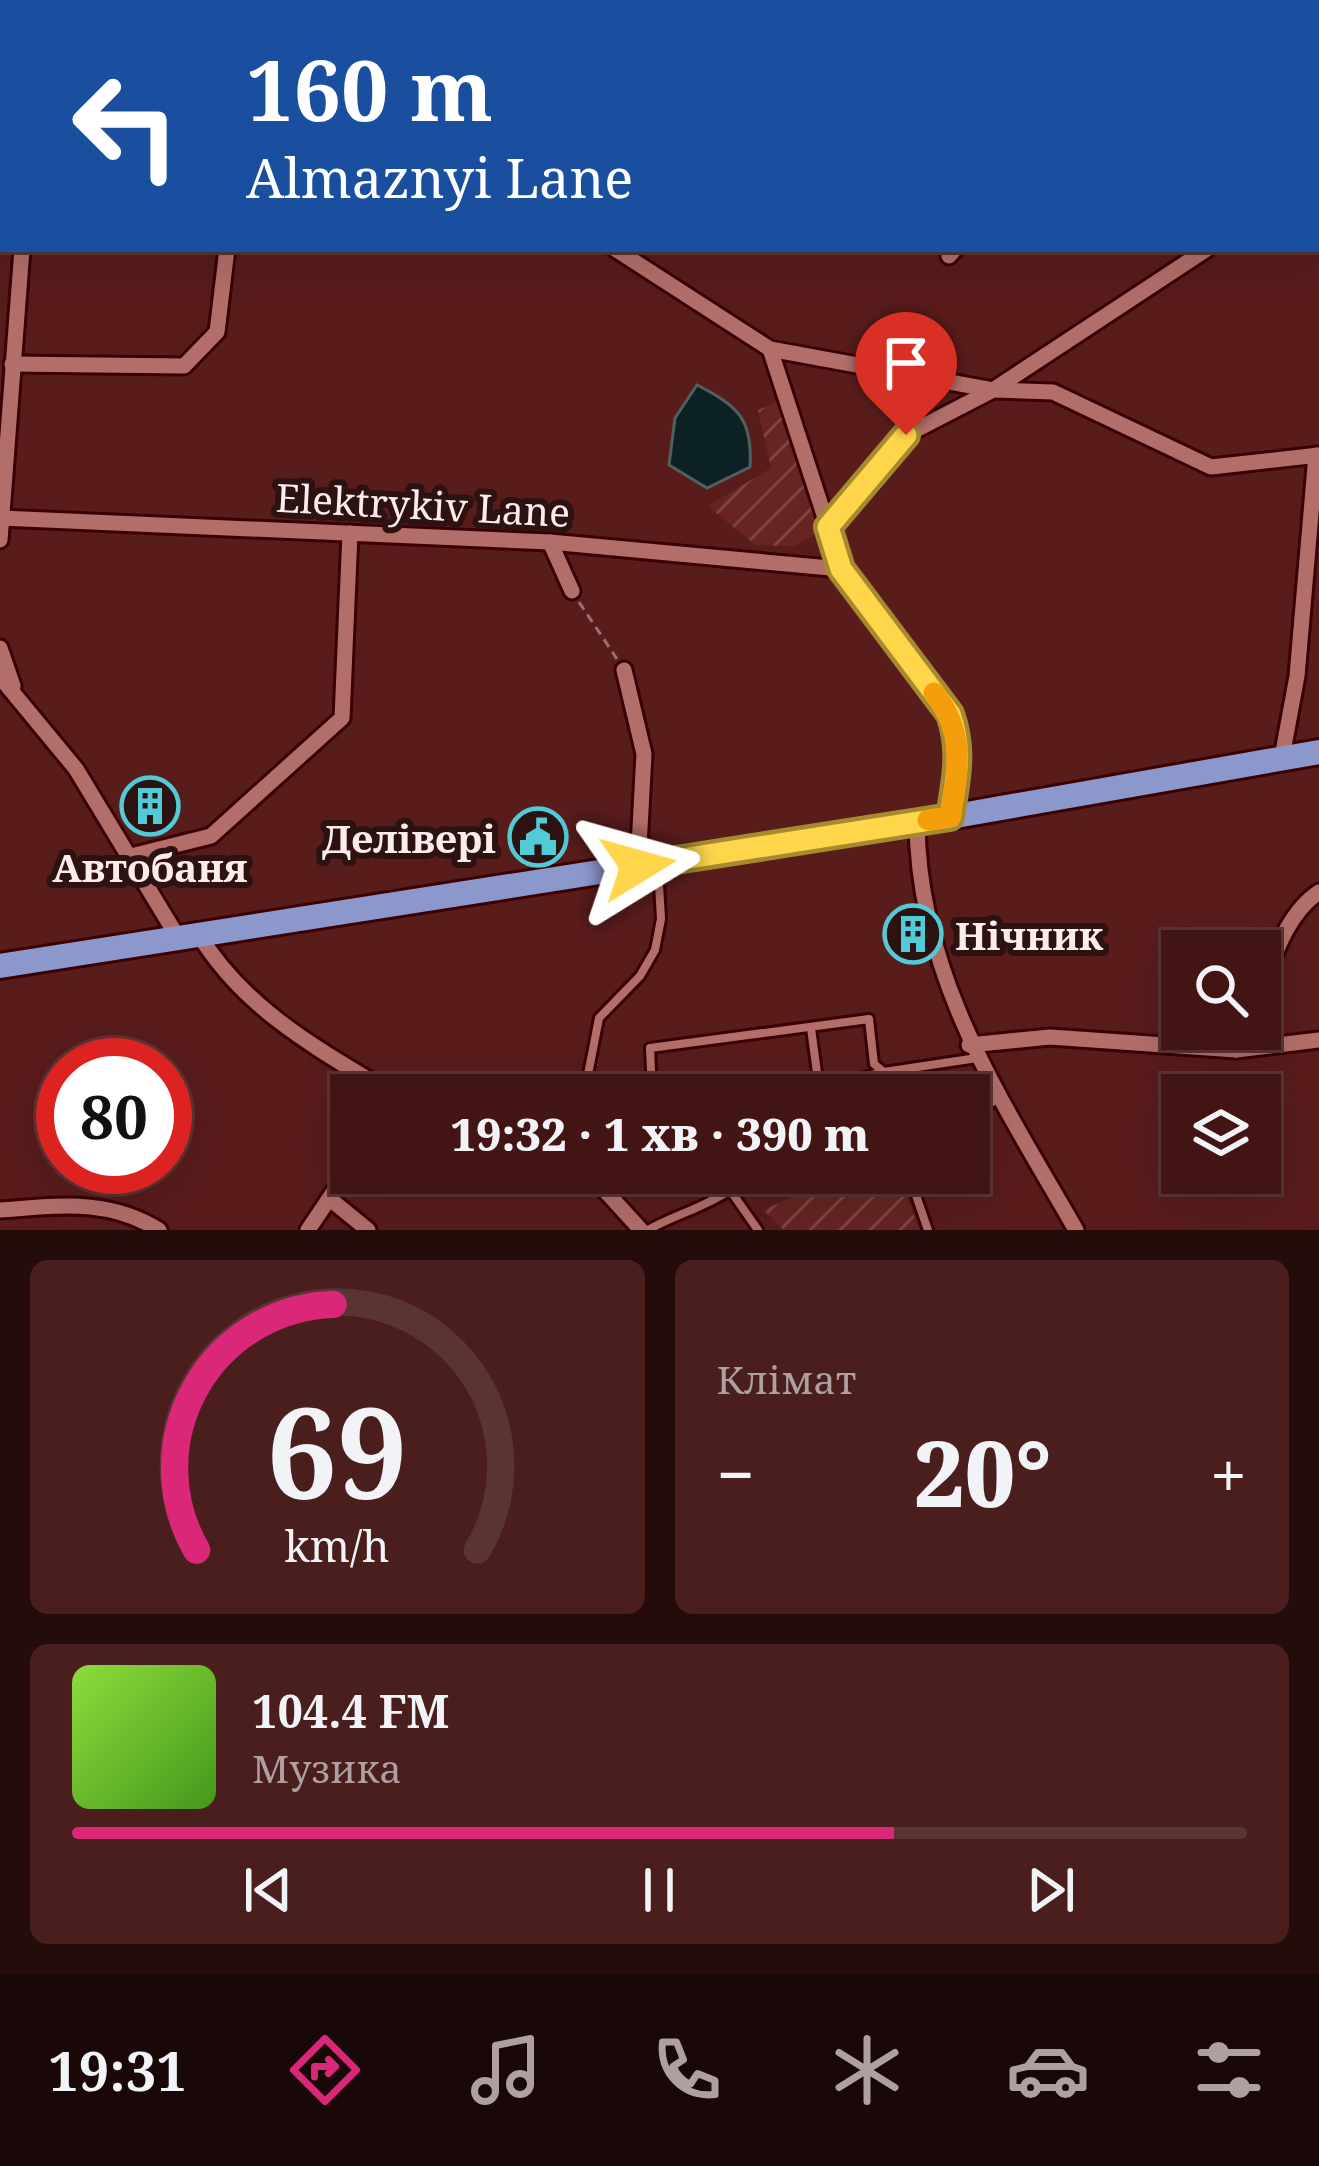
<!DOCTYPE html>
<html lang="uk">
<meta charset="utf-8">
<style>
body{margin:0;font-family:"Noto Serif",serif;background:#491e1d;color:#f1f3f6;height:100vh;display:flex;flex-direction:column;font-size:45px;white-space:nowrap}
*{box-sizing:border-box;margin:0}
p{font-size:39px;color:#ae9fa0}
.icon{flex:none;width:66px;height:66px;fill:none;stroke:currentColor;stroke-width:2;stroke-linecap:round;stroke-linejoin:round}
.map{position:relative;height:1230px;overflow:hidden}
.panel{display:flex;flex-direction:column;gap:30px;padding:30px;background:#240c0b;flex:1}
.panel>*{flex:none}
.guide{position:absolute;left:0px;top:0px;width:1320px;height:252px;box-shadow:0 12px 48px #0002,0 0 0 3px #5a3434;background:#1a4fa0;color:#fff;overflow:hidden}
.buttons{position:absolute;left:1161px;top:930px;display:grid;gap:24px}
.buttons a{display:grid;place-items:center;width:120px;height:120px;border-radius:0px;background:#421514;box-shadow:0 12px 48px #0002,0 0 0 3px #5a3434;font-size:60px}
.speed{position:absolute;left:36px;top:1038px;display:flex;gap:24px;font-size:60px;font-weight:700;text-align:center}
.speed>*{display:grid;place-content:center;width:156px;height:156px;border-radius:50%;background:#421514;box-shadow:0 12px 48px #0002,0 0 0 3px #5a3434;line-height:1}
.speed .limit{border:18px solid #d22;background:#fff;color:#111}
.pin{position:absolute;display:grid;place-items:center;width:102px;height:102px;color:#fff;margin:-123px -51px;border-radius:50% 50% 50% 0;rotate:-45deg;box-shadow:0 0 12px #0007}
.pin .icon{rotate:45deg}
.me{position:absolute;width:132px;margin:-66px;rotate:82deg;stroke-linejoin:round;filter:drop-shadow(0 0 9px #0008)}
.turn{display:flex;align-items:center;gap:42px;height:252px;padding:0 48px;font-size:54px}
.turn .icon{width:156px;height:156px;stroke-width:2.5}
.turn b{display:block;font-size:84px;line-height:102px}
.big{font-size:90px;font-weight:800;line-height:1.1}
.panel .tile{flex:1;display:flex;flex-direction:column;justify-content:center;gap:18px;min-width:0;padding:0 42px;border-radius:18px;background:#491e1d}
.panel .dial{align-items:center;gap:0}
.dial svg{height:312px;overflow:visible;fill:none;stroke:#5a3434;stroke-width:7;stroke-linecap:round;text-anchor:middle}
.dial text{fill:#f1f3f6;stroke:none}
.song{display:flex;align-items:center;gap:36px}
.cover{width:144px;height:144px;border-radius:18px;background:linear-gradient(135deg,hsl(90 70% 55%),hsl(100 70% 35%))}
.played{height:12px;border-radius:6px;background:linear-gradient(90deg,#db2777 70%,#5a3434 70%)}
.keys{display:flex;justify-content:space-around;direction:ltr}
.heat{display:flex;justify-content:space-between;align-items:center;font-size:66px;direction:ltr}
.panel .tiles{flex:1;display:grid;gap:30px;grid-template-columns:1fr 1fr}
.tile:last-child{grid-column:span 2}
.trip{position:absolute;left:330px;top:1074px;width:660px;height:120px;border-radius:0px;background:#421514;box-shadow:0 12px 48px #0002,0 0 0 3px #5a3434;font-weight:800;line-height:120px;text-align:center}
.tab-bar{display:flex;height:192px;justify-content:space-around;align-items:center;background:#1a0808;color:#ae9fa0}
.tab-bar .icon{width:84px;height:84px}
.tab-bar .active{color:#db2777}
.tab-bar b{font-size:54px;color:#f1f3f6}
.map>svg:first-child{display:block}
</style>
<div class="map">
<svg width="1319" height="1230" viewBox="0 0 1319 1230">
<defs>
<pattern id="industrial-furrows" width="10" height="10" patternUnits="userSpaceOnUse" patternTransform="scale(3)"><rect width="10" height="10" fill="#672423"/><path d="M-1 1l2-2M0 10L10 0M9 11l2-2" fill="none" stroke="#7e4443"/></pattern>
</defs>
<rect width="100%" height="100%" fill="#581c1b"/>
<g fill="url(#industrial-furrows)">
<polygon points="778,401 821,530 795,546 755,545 708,506 771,468 758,410"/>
<polygon points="846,1173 896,1173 920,1230 784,1230 763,1210"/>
</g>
<path fill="#0b2124" stroke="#535e60" stroke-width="3" d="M697,385C738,406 753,419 750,467L707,488L669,465L675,418Z"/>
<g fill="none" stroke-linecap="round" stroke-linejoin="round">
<defs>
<g id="service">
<polyline points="811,1028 819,1088 884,1072"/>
<polyline points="651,1070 650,1048 869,1019 874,1064 884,1072 977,1058"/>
<polyline points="584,1095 599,1018 640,976 655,950 661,919 658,868"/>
<polyline points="751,1095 763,1092"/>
<polyline points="914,1173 910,1178 928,1230"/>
<path d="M648,1230C676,1214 704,1208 730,1190L758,1230"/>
</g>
<g id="minor">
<polyline points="478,0 479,3"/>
<polyline points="779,0 783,3"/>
<polyline points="66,3 67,0"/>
<polyline points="122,3 125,0"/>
<polyline points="274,3 275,0"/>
<polyline points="1317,179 1319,178"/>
<polyline points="615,249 770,349 993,390 1053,392 1211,467 1319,455"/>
<polyline points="949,256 955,249"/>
<polyline points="770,349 828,527"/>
<polyline points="12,364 184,366 217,332 227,249"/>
<polyline points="1,518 550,542 841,569"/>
<polyline points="0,540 22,249"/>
<polyline points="550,542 572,591"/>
<polyline points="0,648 13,686"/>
<polyline points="624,670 644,754 638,865"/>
<polyline points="0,677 76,769 177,936"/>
<polyline points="1282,757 1297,676 1316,455"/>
<path d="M950,817C956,780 963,750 950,714L841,569L828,527L906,435L993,390L1207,249"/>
<path d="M917,822C918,977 1002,1101 1076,1230"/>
<polyline points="131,856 211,836 342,718 350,533"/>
<path d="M198,933C244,1010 320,1050 394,1095"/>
<path d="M1260,991C1274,957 1287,913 1319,892"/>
<polyline points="969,1045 1050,1037 1236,1050 1319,1040"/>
<polyline points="1236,1050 1244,1029"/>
<polyline points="969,1118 997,1093"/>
<polyline points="589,1173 641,1230"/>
<polyline points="330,1199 368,1230"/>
<path d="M0,1210C58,1206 108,1198 159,1230"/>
<polyline points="308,1230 351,1166"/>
</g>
<polyline id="trunk" points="0,966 950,817 1319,752"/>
</defs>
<use href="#service" stroke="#3a0004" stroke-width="14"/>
<use href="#minor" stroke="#3a0004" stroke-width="21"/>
<use href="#trunk" stroke="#3a0004" stroke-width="30"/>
<polyline stroke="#9b7170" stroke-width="3" stroke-dasharray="9 6" stroke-linecap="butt" points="579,602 617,659"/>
<use href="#service" stroke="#b36e69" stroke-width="8"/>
<use href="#minor" stroke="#b36e69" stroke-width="15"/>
<use href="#trunk" stroke="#8c98cc" stroke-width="24"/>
</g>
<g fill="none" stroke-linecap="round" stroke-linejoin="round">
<defs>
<path id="route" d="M638,866L950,817C956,780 963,750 950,714L841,569L828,527L906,435"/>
</defs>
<use href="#route" stroke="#a68a30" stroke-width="30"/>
<use href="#route" stroke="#ffd54a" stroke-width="21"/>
<path stroke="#f59e0b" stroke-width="21" d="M928,820L950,817C958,768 966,734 934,693"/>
</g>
<defs>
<symbol id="building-ring" viewBox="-11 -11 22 22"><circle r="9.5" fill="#2c1210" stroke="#52cbd7" stroke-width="1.5"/><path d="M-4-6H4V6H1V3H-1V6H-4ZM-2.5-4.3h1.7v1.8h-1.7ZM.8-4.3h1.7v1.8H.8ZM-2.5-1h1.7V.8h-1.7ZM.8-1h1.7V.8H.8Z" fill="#52cbd7"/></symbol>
<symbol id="civic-ring" viewBox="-11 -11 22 22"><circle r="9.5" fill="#2c1210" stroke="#52cbd7" stroke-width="1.5"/><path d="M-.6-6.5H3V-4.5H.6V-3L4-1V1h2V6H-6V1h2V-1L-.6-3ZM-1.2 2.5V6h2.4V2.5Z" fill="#52cbd7"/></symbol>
</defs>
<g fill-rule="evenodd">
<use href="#building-ring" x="117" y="773" width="66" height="66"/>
<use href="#civic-ring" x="505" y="804" width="66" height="66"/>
<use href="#building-ring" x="880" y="901" width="66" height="66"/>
</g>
<g text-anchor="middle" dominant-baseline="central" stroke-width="12" stroke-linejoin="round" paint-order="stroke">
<g font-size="39" fill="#fceceb" stroke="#2c1210">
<text transform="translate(423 504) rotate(3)">Elektrykiv Lane</text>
</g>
<g font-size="39" font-weight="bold" fill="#fceceb" stroke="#2c1210" text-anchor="end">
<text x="496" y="837">Делівері</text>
<text x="150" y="866" text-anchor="middle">Автобаня</text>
<text x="955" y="934" text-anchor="start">Нічник</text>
</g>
</g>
</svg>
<div class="buttons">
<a><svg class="icon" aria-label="search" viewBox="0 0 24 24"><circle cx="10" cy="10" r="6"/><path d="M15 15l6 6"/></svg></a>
<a><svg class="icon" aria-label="layers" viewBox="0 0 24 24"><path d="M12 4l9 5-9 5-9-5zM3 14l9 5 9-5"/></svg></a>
</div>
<div class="speed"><div class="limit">80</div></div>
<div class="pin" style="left:906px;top:435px;background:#d93025"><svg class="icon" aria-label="arrive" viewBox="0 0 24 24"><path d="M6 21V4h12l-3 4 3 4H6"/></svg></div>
<svg class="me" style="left:638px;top:866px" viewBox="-20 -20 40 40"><path d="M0-17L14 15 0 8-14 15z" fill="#ffd54a" stroke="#fff" stroke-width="4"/></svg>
<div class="trip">19:32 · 1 хв · 390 m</div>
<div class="guide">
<div class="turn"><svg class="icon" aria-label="left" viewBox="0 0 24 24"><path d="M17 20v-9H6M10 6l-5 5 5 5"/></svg><div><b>160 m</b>Almaznyi Lane</div></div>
</div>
</div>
<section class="panel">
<div class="tiles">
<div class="tile dial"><svg viewBox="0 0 100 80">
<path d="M14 69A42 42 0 1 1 86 69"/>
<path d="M14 69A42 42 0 0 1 49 6" stroke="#db2777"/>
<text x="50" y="56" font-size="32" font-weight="700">69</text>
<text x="50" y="72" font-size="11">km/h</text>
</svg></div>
<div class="tile"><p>Клімат</p>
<div class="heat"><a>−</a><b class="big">20°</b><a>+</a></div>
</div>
<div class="tile">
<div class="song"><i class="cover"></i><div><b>104.4 FM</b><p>Музика</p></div></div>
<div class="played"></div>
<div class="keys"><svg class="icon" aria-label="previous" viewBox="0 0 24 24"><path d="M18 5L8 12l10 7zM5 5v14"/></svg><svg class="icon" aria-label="pause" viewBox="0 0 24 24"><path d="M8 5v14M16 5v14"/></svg><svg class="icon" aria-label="next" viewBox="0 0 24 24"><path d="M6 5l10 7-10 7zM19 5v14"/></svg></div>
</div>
</div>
</section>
<nav class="tab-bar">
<b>19:31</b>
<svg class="icon active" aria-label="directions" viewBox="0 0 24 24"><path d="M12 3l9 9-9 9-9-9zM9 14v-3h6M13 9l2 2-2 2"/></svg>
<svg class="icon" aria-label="music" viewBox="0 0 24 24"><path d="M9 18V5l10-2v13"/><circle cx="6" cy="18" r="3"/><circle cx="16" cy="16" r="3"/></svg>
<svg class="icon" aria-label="phone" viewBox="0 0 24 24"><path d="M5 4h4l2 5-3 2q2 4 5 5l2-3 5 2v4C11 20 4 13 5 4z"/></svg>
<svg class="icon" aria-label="climate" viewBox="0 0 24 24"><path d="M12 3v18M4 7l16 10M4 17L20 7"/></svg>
<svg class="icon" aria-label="car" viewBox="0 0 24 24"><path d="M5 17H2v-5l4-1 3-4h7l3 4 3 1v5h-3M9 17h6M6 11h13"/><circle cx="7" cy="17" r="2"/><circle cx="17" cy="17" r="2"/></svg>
<svg class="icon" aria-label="filters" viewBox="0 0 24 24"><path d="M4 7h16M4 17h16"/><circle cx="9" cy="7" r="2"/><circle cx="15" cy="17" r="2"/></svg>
</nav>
